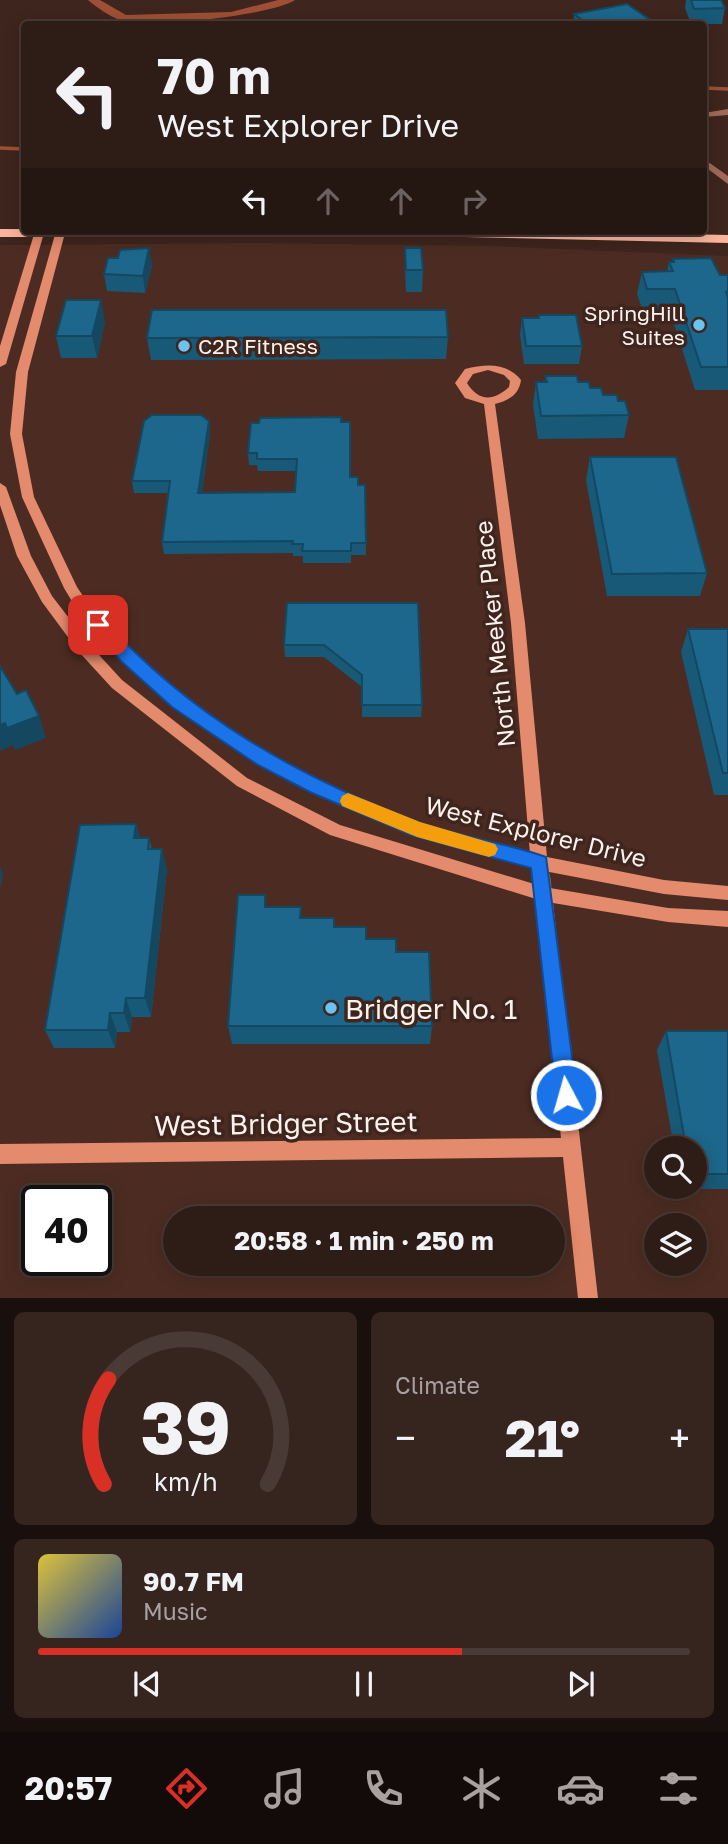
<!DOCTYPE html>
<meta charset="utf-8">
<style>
body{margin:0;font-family:"Golos Text",sans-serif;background:#36251f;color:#f1f3f6;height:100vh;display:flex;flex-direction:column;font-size:26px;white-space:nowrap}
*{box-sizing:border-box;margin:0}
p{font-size:23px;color:#a7a1a1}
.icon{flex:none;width:38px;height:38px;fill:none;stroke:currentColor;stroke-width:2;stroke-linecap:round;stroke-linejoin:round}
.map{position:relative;height:1298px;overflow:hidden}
.side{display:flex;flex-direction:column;gap:14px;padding:14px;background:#190f0c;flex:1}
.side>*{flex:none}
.banner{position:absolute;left:21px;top:21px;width:686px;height:214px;border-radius:7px;box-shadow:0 4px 18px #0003,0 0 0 2px #493a35;background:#2e1c16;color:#f1f3f6;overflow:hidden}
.buttons{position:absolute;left:644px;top:1136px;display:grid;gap:14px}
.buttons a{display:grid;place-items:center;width:63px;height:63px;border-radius:50%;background:#2e1c16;box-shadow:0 4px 18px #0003,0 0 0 2px #493a35;font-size:35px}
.speed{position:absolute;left:21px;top:1185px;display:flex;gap:14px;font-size:35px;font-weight:700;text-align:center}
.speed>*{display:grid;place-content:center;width:91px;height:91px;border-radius:50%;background:#2e1c16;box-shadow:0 4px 18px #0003,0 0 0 2px #493a35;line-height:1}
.speed .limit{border:4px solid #111;border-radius:10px;background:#fff;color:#111}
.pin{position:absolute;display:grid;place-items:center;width:60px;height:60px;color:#fff;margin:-30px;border-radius:14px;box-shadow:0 4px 10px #0006}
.me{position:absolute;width:77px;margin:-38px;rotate:354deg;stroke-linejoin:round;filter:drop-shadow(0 0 5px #0008)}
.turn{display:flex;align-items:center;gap:24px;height:147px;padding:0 21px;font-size:32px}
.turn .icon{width:91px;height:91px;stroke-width:2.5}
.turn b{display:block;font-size:49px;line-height:60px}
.lanes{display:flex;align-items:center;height:66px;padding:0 21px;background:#0003;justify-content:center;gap:35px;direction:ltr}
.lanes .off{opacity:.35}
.big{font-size:52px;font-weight:700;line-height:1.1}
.side .widget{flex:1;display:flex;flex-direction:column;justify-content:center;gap:10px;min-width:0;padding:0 24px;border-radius:10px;background:#36251f}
.side .dial{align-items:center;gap:0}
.dial svg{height:182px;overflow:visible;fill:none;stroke:#493a35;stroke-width:7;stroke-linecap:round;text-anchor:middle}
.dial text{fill:#f1f3f6;stroke:none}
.song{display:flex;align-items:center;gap:21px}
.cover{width:84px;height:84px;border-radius:10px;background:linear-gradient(135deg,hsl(50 70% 55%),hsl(220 70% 35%))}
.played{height:7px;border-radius:4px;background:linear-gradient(90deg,#d93025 65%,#493a35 65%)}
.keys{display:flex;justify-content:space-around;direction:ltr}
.heat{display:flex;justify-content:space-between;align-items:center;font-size:38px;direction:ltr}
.side .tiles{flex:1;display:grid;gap:14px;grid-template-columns:1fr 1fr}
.widget:last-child{grid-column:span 2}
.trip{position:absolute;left:163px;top:1206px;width:402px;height:70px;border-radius:35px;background:#2e1c16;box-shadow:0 4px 18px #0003,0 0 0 2px #493a35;font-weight:700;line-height:70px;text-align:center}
.tab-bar{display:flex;height:112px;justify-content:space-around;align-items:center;background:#120b09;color:#a7a1a1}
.tab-bar .icon{width:49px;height:49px}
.tab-bar .selected{color:#d93025}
.tab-bar b{font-size:32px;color:#f1f3f6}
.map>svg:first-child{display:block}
</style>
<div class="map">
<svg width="728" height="1298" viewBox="0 0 728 1298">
<rect width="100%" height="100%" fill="#3e251d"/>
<path fill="#4c2c22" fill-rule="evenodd" d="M259,243L490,246L728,256V1298H0V245ZM656,1148H695V1186H656ZM37,1200H96V1260H37ZM175,1218H553V1264H175ZM656,1225H695V1264H656Z"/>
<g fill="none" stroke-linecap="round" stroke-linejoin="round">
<g stroke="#9f4f35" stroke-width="3.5">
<polyline points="704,88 728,89"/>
<polyline points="0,148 24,149"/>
</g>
<path fill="#9f4f35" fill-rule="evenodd" d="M88,0H100L126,15L231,12L278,0H295C273,15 144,30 120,20C109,16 96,7 88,0Z"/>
<g fill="#a16957" fill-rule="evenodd">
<polygon points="728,109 728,115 704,117 704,113"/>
<polygon points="704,159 728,176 728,184 704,166"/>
<path d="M539,856L545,858C549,869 554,888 550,899L544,901L538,899C533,889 529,869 533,858Z"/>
</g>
<g fill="#e48a6d" fill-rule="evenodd">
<polygon points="35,231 44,233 6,364 0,367 0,346"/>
<path d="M56,231L65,233L28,372L22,434L34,497L77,587L89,605L132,652L183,698L269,756L321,782L419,823L530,854L511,623L484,404L465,398L455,383L465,369C486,364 506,362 521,380C519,395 509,400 495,404L525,623L547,857L664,880L728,886V900L664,894L539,870L411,834L311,792L259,764L173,706L122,660L79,613L64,588L22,497L10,434L16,372ZM488,370L504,375L510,381L509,387C493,402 478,401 467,383L473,374Z"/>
<polygon points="0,483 6,487 31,556 52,596 89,644 122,680 247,778 340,825 544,887 668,908 728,911 728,927 668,922 553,903 598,1298 578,1298 563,1157 0,1164 0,1144 561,1138 536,899 330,835 237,786 112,688 79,652 42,602 17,556 0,505"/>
</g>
<polygon fill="#fab49d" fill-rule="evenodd" points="0,229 539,231 728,235 728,243 465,237 0,237"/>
</g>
<g fill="#185978">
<polygon points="686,0 721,0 725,8 722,24 691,24 685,8"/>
<polygon points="574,14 648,24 573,24"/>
<polygon points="405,248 423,270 422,292 406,292 405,270"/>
<polygon points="673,259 720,275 728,275 728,390 695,390 670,311 643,311 637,294 642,272 667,271 669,262 673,262"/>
<polygon points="152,265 145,293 107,291 104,274"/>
<polygon points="539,315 582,346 579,364 524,364 520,335 522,318 538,318"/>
<polygon points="105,322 97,358 61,358 56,336"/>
<polygon points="448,337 446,359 151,360 147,338"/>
<polygon points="545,376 578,382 603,395 618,401 629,415 624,438 538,439 533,405 536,382 545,382"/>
<polygon points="209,421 210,433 202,493 295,492 296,471 258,471 257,465 249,465 248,453 341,422 350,477 358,485 365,485 366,555 351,555 351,563 303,563 303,556 293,556 293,553 164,554 162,542 169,493 134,493 132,481"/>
<polygon points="590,457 707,573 700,596 607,596 586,480"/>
<polygon points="287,603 422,705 421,717 362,717 362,687 324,657 285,657 284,645"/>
<polygon points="688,629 728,629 728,795 714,795 681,652"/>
<polygon points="136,824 140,838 149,838 152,849 167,869 151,1017 132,1017 130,1032 117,1032 115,1048 54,1048 45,1030"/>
<polygon points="267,907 335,927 396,952 432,1026 430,1044 232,1044 228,1026"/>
<polygon points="666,1031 728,1031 728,1189 681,1189 680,1186 695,1186 695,1148 674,1148 657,1050"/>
</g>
<g fill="#144861">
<polygon points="649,19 648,24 623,24"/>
<polygon points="149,248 152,265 145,293 143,276"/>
<polygon points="101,300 105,322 97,358 92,336"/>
<polygon points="209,421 210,433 200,505 198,493"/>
<polygon points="39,716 46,738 15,750 13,745 0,751 0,725 5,723"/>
<polygon points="136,824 142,845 134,838"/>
<polygon points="162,849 167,869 151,1017 145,998"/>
<polygon points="0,867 3,874 0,889"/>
<polygon points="126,998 132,1017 130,1032 124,1013"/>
<polygon points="110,1013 117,1032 115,1048 108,1030"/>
</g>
<g fill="#1c678b" stroke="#144861" stroke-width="2">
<polygon points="691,0 721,0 725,8 694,9"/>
<polygon points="627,4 649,19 623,24 588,24 574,14"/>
<polygon points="149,248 143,276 104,274 108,258 118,258 120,250"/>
<polygon points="405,248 421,248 423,270 406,270"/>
<polygon points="711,258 720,275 728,275 728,291 726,292 728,298 728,367 701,367 675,289 647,289 642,272 673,271 669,262 674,262 673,259"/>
<polygon points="66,300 101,300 92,336 56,336"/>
<polygon points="152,310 446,310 448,337 147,338"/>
<polygon points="539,315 576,315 582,346 526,346 522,318 539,318"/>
<polygon points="545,376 577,376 578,382 589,382 590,388 601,388 603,395 617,395 618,401 625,401 629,415 541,416 536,382 547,382"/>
<polygon points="152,415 201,415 209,421 198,493 295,492 297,459 257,459 257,453 248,453 251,423 259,423 260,418 341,417 341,422 350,422 350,477 358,477 358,485 365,485 366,543 351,543 351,551 302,551 303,544 292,544 293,541 162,542 170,481 132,481 144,421"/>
<polygon points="590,457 676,457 707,573 612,574"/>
<polygon points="287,603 418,603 422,705 362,705 362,675 324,645 284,645"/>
<polygon points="688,629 728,629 728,773 723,773"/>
<polygon points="0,666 17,694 26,690 39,716 7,728 5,723 0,725"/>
<polygon points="136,824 134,838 149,838 148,849 162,849 145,998 126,998 124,1013 110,1013 108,1030 45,1030 80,825"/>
<polygon points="238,895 265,895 265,907 301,907 300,918 334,918 334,927 366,927 366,939 396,939 396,952 429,952 432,1026 228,1026"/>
<polygon points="666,1031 728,1031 728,1174 695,1174 695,1148 686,1148"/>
</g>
<path fill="#1a73e8" stroke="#114b97" stroke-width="2" d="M98,619L104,620C190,716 298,777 418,822C459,837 504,842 546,857L577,1095L574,1102L566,1105L559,1102L556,1095L531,868L411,835L310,792L258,765L172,707L121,661L91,625Z"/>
<polygon fill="#f59e0b" points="348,793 420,822 495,844 498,849 495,855 489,857 417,837 342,806 340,801 342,796"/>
<g fill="#6bc3f2" stroke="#3e251d" stroke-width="2.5">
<circle cx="699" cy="325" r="7"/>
<circle cx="184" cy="346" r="7"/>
<circle cx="331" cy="1008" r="7"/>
</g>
<g text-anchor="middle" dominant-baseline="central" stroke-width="7" stroke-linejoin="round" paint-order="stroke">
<g font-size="21" fill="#fff1ec" stroke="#3e251d" text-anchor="end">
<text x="685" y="313">SpringHill<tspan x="685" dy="24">Suites</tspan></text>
<text x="198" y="346" text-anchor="start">C2R Fitness</text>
</g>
<g font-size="24" fill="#fff1ec" stroke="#3e251d">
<text transform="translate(494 634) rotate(-96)">North Meeker Place</text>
<text transform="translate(536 831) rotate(14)">West Explorer Drive</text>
</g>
<g font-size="28" fill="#fff1ec" stroke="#3e251d" text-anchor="start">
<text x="345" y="1008">Bridger No. 1</text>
</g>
<g font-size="28" fill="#fff1ec" stroke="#3e251d">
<text transform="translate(286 1123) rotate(-1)">West Bridger Street</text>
</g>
</g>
</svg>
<div class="buttons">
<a><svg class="icon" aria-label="search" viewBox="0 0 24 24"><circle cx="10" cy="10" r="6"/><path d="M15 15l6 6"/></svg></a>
<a><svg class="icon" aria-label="layers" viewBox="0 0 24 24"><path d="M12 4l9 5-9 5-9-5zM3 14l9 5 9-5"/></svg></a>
</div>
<div class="speed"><div class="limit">40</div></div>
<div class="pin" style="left:98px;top:625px;background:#d93025"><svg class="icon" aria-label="arrive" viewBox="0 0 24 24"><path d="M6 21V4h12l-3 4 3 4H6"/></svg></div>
<svg class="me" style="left:566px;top:1095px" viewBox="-20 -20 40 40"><circle r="17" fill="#1a73e8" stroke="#fff" stroke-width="3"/><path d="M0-11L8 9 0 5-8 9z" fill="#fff"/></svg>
<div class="trip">20:58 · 1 min · 250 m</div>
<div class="banner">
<div class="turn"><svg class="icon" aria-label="left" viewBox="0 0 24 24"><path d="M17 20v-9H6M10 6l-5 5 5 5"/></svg><div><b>70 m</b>West Explorer Drive</div></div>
<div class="lanes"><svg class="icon" aria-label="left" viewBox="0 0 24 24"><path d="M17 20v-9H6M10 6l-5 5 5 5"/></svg><svg class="icon off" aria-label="ahead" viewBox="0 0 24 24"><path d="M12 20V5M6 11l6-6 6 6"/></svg><svg class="icon off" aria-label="ahead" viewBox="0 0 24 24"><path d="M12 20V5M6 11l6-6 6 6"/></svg><svg class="icon off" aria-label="right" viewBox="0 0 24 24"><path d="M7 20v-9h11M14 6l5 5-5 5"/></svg></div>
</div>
</div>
<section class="side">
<div class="tiles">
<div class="widget dial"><svg viewBox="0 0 100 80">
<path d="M14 69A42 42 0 1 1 86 69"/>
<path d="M14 69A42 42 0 0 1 16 23" stroke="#d93025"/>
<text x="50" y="56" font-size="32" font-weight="700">39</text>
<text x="50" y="72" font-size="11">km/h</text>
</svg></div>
<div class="widget"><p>Climate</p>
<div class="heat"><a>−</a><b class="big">21°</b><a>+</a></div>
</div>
<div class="widget">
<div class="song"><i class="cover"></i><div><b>90.7 FM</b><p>Music</p></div></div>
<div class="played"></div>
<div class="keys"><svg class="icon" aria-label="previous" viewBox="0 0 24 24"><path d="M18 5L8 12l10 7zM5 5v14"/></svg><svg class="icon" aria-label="pause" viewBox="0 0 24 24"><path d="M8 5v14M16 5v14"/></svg><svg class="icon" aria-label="next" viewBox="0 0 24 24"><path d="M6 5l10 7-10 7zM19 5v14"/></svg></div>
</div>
</div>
</section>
<nav class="tab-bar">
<b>20:57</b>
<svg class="icon selected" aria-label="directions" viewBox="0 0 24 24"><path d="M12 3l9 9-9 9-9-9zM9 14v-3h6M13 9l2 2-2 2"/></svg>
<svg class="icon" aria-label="music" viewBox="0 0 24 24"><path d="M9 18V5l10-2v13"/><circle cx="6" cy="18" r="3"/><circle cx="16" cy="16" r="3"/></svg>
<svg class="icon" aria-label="phone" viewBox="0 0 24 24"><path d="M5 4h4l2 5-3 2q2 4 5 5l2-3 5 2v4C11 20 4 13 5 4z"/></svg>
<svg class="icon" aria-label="climate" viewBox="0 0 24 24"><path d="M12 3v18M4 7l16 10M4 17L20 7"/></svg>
<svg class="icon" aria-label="car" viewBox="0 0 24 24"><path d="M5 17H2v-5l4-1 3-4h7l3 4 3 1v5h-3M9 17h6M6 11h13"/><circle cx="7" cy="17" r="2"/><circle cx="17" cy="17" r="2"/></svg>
<svg class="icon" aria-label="filters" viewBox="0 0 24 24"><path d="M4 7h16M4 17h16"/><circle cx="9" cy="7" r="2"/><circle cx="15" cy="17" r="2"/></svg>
</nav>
